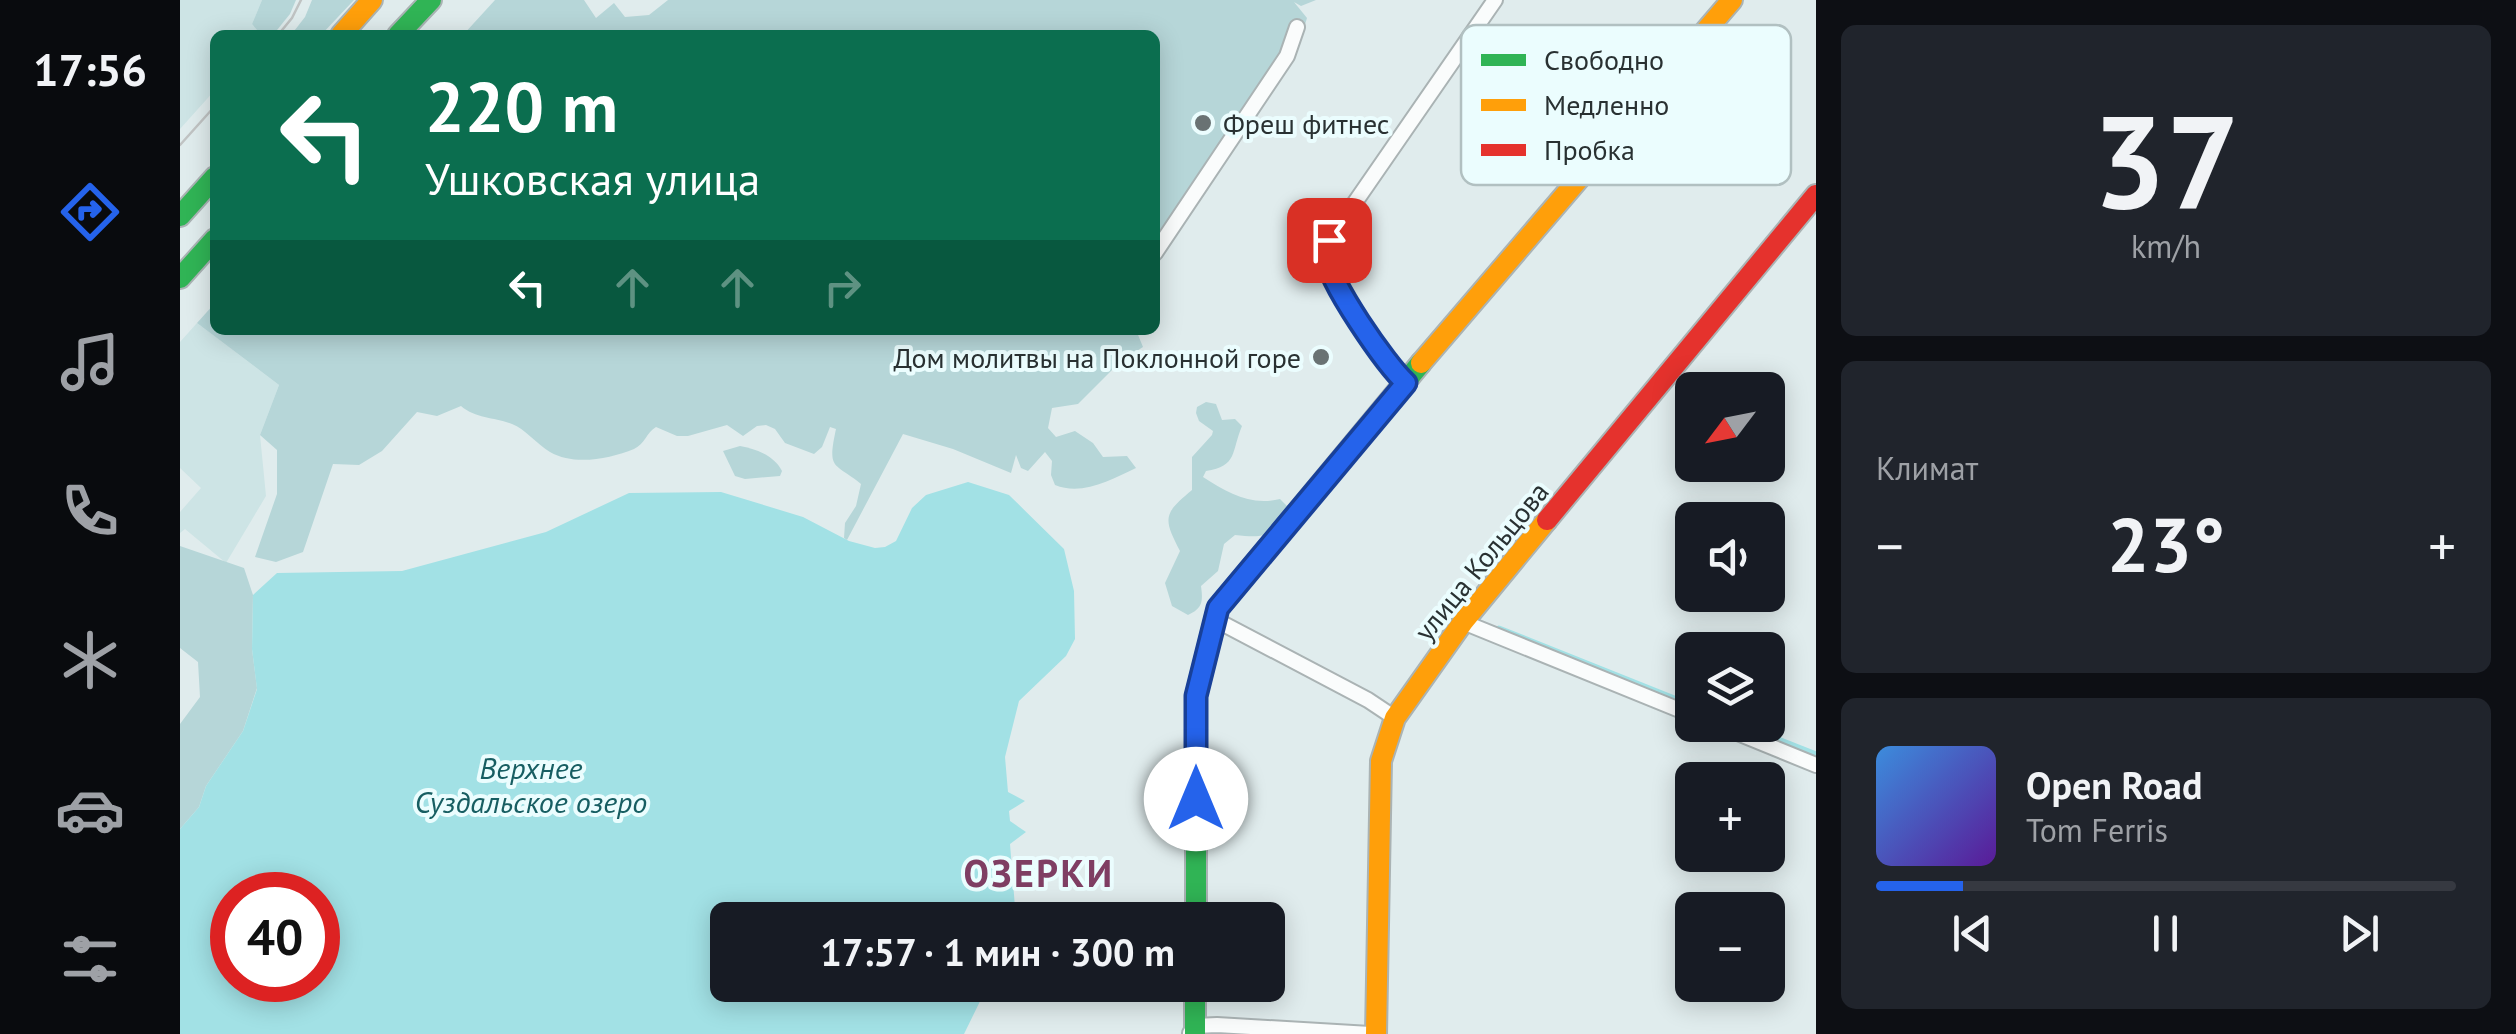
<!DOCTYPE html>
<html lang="ru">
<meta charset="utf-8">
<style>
body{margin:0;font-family:"PT Sans",sans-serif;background:#20242c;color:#f1f3f6;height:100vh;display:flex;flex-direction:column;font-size:38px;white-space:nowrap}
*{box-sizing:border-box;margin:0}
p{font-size:32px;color:#9ea1a6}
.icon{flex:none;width:55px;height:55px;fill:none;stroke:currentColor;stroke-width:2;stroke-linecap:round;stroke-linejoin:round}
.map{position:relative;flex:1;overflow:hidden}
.details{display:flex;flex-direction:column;gap:25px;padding:25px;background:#0d0f14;width:700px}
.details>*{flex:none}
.banner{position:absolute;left:30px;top:30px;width:950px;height:305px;border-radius:15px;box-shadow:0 5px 25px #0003;background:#0b6e4f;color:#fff;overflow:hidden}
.needle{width:65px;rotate:238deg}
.controls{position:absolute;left:1495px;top:372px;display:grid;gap:20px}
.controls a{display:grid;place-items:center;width:110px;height:110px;border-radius:15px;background:#171b24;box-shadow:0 5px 25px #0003;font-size:50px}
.speed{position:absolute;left:30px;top:872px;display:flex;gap:20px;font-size:50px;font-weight:700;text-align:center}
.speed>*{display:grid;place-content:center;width:130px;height:130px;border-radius:50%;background:#171b24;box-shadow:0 5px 25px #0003;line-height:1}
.speed .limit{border:15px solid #d22;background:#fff;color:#111}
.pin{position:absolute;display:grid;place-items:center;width:85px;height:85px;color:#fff;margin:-42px;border-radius:20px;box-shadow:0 5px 15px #0006}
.me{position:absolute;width:110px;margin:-55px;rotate:0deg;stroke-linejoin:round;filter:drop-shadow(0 0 8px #0008)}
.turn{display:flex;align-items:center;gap:35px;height:210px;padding:0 50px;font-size:45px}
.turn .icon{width:130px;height:130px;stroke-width:2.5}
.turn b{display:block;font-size:70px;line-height:85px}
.lanes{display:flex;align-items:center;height:95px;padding:0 50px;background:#0003;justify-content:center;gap:50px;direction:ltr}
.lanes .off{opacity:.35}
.big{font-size:75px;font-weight:700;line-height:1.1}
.details .tile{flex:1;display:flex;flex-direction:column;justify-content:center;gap:15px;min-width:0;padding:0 35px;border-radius:15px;background:#20242c}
.details .dial{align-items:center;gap:0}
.dial b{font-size:130px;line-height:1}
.song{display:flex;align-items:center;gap:30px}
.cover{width:120px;height:120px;border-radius:15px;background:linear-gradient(135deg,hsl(210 70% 55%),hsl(270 70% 35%))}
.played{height:10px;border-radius:5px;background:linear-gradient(90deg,#2563eb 15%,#363941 15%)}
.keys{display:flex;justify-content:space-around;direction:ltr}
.heat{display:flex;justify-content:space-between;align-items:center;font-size:55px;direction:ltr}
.trip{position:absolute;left:530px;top:902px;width:575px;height:100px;border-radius:15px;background:#171b24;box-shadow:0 5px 25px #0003;font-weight:700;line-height:100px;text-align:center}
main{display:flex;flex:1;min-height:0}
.menu{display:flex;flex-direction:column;width:180px;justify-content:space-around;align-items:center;background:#090b0e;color:#9ea1a6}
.menu .icon{width:70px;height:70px}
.menu .selected{color:#2563eb}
.menu b{font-size:45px;color:#f1f3f6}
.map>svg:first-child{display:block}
</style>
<main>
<nav class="menu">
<b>17:56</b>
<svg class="icon selected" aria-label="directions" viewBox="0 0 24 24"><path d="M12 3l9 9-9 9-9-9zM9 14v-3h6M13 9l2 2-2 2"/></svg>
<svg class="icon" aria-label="music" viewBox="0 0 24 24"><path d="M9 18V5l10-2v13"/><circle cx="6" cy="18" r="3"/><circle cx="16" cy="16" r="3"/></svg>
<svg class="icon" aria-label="phone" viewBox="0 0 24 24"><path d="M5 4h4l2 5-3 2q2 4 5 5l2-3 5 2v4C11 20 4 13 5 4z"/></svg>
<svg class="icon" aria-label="climate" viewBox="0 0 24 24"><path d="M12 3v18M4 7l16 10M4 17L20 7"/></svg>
<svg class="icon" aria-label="car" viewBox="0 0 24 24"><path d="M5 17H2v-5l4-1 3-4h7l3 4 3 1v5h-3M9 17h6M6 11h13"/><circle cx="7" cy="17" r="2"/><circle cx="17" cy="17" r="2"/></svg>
<svg class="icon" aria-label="filters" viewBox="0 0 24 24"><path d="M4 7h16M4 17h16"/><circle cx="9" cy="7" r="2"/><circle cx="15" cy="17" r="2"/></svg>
</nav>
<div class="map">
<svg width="1636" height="1034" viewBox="0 0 1636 1034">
<rect width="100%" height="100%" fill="#e0eced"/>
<g fill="#cde4e5">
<polygon points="0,0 82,0 72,24 81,35 35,35 35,90 0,129"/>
<polygon points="17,323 99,385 80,435 86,496 46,563 5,529 0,533 0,512 21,488 0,468 0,342"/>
</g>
<g fill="#b6d6d8">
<polygon points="82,0 116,0 110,14 93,35 81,35 72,24"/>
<polygon points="132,0 174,0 141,35 111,35 125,17"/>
<polygon points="315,0 404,0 416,18 434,3 445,17 469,15 488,0 1136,0 1121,6 1114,2 1127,18 1116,54 975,265 975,35 283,35"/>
<path d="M35,303V330H956L963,347L940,362L898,404L872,408L868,428L876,437L895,431L913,443L923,457L947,456L956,468C931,480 902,496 875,485L871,475L872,461L865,452L848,471L841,468L836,455L831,473L773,449L723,434L667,540L664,538L665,523L676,506L681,484C654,462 647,471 656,429L650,427L642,447L634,454L605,443L595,429L586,425L577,426L563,436L547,425L508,436H497L476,427C466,433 465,444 454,449C429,459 394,466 370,452C357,444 345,429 332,424C315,417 296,419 281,406L257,416L237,412L202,451L179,465L153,464L123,552L96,562L75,557L97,494V450L80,435L99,385L17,323Z"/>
<path d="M1026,402L1036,404L1042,420L1055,419L1062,426C1051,452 1058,466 1026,471L1023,477C1048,493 1070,506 1100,499L1109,508C1089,535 1090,539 1055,535L1044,544L1038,571L1021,586C1023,601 1023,608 1008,615L992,606L985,583L1000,551C983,518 983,514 1012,490V457L1032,435L1033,431L1019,421L1016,413L1017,407Z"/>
<path d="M560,446C576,449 594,455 602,471L600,476L565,479L555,476L543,451Z"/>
<polygon points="0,546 64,568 73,595 72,649 77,688 63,731 26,786 19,807 0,829 0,724 20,697 18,662 0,648"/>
</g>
<path fill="#a2e1e5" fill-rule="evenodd" d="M788,482L829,495L884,549L894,591L895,639L886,656L839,701L825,757L828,792L845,801L829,811L830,821L846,832L830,844L836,920H548V985H808L784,1034H0V829L19,807L26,786L63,731L77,689L72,649L73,595L97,573L222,571L366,532L449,493L541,492L623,517L669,541L695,548L705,547L716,541L732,508L746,495ZM52,895H138V980H52Z"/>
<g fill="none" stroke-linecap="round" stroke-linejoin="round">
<g stroke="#a2e1e5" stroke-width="5">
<polyline points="1319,628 1512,705"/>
<polyline points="1563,725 1636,754"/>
</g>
<defs>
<g id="street">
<polyline points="975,253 1107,56 1117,27"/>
<path d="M1226,383C1206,365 1148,281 1146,256C1146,250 1148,245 1149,240L1315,0"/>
<polyline points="1034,619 1188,700 1215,718"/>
<polyline points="1283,622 1512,715"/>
<polyline points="1538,725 1636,765"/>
<polyline points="1010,1033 1015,1026 1037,1025 1190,1034"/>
</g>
<g id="fast">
<polyline points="218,35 251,0"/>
<polyline points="0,216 35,177"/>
<polyline points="0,278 35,239"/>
<polyline points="1016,920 1016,696 1038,608 1241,363"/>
<polyline points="1015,985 1015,1034"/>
</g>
<g id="slow">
<polyline points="161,35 192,0"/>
<polyline points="1241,363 1552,0"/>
<polyline points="1196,1034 1201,761 1215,718 1283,622 1367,520"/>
</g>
<polyline id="jam" points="1367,520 1636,195"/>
</defs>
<use href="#street" stroke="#aab3b4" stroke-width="18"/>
<use href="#fast" stroke="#aab3b4" stroke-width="24"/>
<use href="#slow" stroke="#aab3b4" stroke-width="24"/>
<use href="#jam" stroke="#aab3b4" stroke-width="24"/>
<use href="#street" stroke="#fafcfc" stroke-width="14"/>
<use href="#fast" stroke="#30b455" stroke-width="20"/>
<use href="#slow" stroke="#ff9f0a" stroke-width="20"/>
<use href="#jam" stroke="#e5322d" stroke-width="20"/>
<g stroke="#c0c3c3" stroke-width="2.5">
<polyline points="98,35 112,18 121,0"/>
<polyline points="0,145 35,106"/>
</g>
</g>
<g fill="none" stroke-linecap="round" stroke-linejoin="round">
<defs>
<path id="route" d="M1016,799V696L1038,608L1226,383C1206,365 1148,281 1146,256C1145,251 1148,245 1149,240"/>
</defs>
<use href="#route" stroke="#184099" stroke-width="25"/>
<use href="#route" stroke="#2563eb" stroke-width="18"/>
</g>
<g fill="#697273" stroke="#ebfdfe" stroke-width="4">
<circle cx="1023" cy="123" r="10"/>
<circle cx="1141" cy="357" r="10"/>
</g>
<g text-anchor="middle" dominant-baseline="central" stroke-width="8" stroke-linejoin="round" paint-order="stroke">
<g font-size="28" fill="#293132" stroke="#ebfdfe" text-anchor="start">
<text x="1043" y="123">Фреш фитнес</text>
<text x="1121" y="357" text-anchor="end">Дом молитвы на Поклонной горе</text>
</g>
<g font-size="28" fill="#293132" stroke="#ebfdfe">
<text transform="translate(1301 561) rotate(-51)">улица Кольцова</text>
</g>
<g font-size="30" font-style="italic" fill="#175e62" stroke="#ebfdfe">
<text x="351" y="767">Верхнее<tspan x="351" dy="34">Суздальское озеро</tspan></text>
</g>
<g font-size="38" font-weight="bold" letter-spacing="2.5" fill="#7f3e63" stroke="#ebfdfe">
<text x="859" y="872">ОЗЕРКИ</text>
</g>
</g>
<rect x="1281" y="25" width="330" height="160" rx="15" fill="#ebfdfe" stroke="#b1c0c1" stroke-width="2.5"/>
<rect x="1301" y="54" width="45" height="12" fill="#30b455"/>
<rect x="1301" y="99" width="45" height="12" fill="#ff9f0a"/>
<rect x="1301" y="144" width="45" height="12" fill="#e5322d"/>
<g font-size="28" fill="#293132">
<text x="1364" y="70">Свободно</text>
<text x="1364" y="115">Медленно</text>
<text x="1364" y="160">Пробка</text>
</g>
</svg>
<div class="controls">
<a><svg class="needle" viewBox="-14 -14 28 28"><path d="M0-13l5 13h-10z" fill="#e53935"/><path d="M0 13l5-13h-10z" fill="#9ea1a6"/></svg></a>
<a><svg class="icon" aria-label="sound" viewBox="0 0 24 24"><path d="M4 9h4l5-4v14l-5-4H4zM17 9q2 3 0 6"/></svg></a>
<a><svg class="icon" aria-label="layers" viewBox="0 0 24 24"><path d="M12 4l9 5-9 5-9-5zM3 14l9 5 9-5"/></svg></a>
<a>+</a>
<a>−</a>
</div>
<div class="speed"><div class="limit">40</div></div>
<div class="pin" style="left:1149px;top:240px;background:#d93025"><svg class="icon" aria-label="arrive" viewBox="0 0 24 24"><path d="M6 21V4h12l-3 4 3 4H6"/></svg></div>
<svg class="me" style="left:1016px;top:799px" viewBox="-20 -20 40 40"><circle r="19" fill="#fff"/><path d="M0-13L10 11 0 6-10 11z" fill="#2563eb"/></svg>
<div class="trip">17:57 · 1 мин · 300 m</div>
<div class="banner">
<div class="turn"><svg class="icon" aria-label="left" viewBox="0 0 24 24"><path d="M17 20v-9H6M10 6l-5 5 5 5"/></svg><div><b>220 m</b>Ушковская улица</div></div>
<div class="lanes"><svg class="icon" aria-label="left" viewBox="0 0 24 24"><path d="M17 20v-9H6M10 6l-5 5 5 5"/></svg><svg class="icon off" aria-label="ahead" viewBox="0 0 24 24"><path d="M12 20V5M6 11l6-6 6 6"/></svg><svg class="icon off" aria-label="ahead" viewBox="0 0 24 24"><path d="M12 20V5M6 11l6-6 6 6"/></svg><svg class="icon off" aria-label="right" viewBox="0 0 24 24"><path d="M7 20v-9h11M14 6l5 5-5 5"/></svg></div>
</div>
</div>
<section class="details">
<div class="tile dial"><b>37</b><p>km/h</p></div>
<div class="tile"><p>Климат</p>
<div class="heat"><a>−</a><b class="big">23°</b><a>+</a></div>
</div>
<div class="tile">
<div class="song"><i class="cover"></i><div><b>Open Road</b><p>Tom Ferris</p></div></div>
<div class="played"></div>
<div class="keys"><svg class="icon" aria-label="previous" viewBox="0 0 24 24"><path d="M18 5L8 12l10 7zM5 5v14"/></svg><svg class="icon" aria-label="pause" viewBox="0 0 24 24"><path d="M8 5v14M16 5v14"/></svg><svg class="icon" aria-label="next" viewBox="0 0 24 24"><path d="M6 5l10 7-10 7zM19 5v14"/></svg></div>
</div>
</section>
</main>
